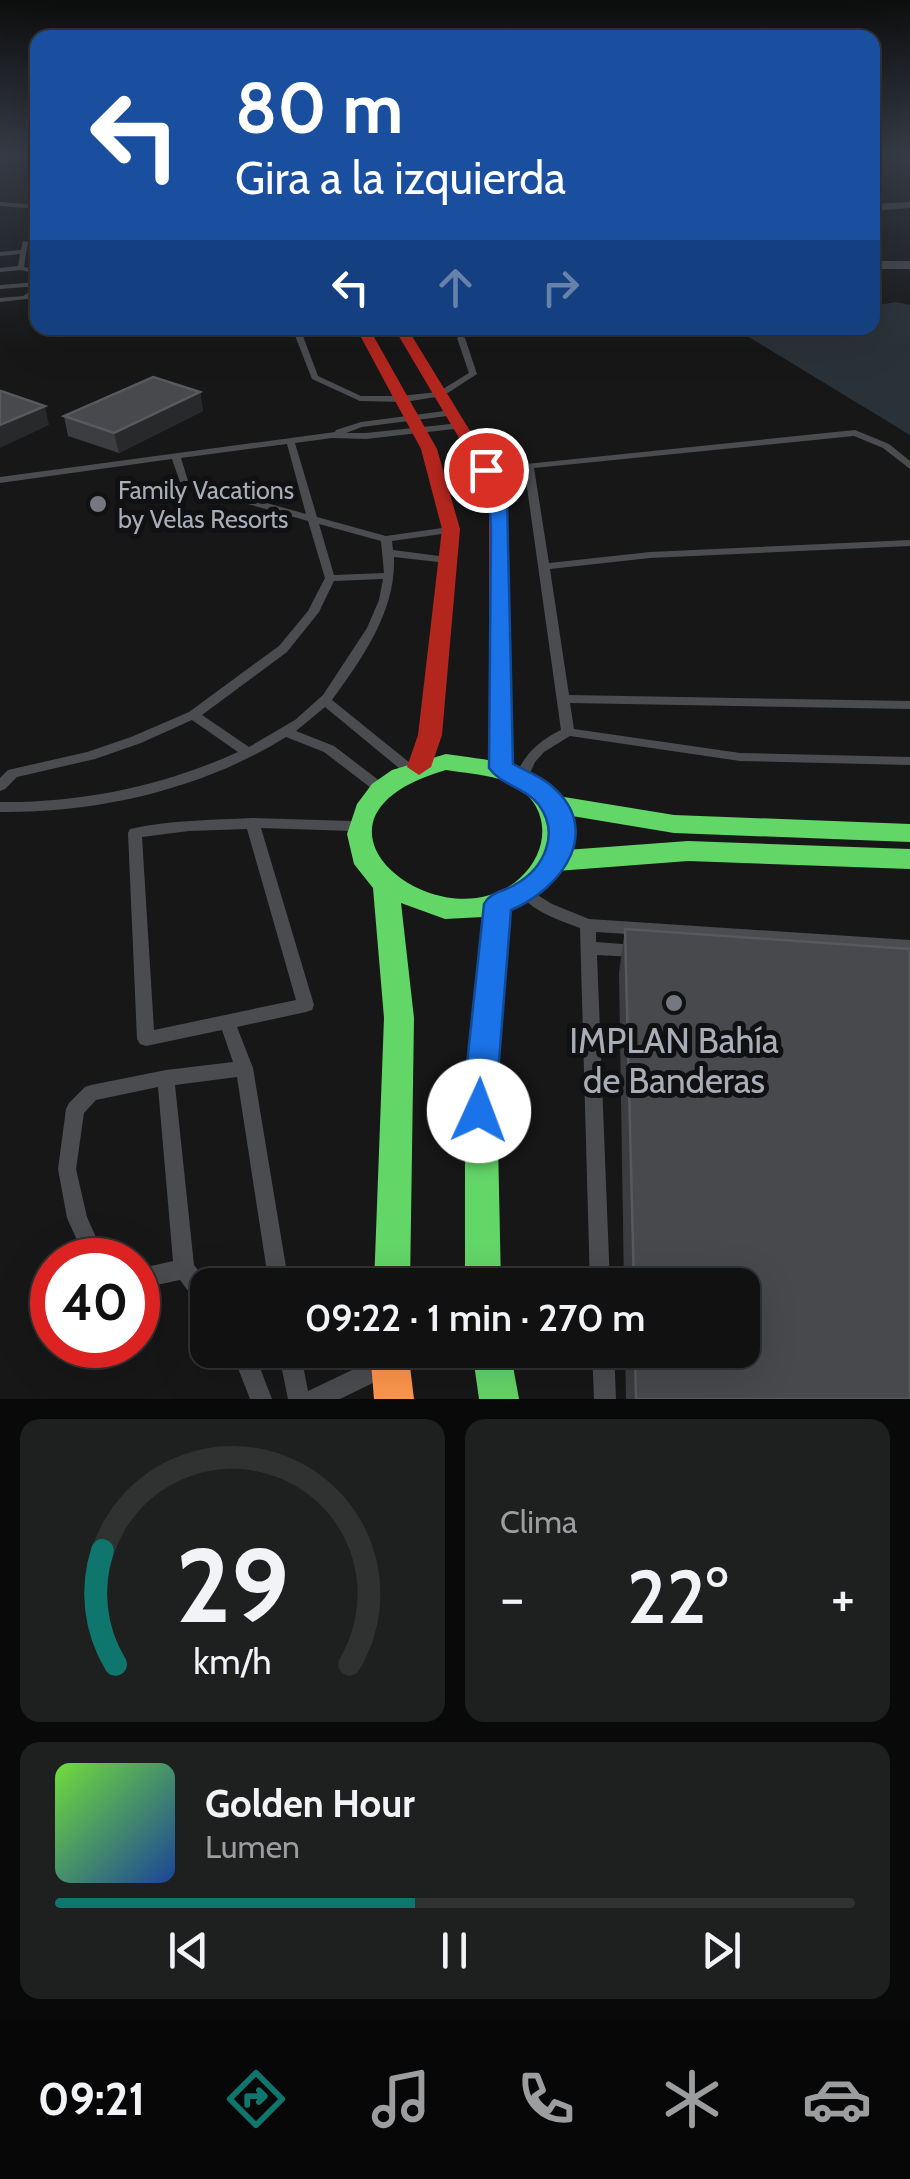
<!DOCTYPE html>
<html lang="es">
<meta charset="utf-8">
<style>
body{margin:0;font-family:Cabin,sans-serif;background:#1e1f1f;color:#f1f3f6;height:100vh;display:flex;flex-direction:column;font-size:38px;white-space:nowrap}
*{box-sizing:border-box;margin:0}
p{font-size:32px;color:#9c9d9f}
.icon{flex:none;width:55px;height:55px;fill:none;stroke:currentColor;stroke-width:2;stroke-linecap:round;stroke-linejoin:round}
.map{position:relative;height:1399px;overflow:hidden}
.sheet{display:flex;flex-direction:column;gap:20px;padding:20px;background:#090909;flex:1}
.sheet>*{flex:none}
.hud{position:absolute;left:30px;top:30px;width:850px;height:305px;border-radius:20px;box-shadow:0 10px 40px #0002,0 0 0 2px #303131;background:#1a4fa0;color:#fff;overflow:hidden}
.speed{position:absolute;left:30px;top:1238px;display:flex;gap:20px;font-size:50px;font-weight:700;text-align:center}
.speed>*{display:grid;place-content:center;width:130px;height:130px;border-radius:50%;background:#111;box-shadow:0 10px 40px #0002,0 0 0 2px #303131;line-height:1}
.speed .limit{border:15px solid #d22;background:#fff;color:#111}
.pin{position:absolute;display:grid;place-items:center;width:85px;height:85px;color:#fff;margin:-42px;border:5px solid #fff;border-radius:50%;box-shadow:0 2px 10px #0007}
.me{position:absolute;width:110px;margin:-55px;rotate:2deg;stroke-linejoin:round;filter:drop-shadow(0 0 8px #0008)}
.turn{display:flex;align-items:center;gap:35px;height:210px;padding:0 40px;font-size:45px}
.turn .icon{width:130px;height:130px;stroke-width:2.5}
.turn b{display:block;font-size:70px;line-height:85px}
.lanes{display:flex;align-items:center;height:95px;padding:0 40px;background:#0003;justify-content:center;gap:50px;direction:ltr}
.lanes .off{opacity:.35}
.big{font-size:75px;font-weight:600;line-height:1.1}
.sheet .widget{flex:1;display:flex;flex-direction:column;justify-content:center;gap:15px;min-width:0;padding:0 35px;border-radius:20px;background:#1e1f1f}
.sheet .dial{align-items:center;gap:0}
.dial svg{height:260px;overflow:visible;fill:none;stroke:#303131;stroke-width:7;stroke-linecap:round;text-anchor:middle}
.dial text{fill:#f1f3f6;stroke:none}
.song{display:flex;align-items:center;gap:30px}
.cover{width:120px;height:120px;border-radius:15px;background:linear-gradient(135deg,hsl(100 70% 55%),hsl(220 70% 35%))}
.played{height:10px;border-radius:5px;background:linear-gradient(90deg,#0f766e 45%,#303131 45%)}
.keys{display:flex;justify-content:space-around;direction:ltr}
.heat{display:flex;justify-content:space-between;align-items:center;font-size:55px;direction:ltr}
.sheet .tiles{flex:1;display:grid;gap:20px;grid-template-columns:1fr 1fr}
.widget:last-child{grid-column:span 2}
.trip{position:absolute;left:190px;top:1268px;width:570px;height:100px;border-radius:20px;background:#111;box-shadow:0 10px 40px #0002,0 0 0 2px #303131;font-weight:600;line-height:100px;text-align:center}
.tabs{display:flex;height:160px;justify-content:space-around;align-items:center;background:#070707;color:#9c9d9f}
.tabs .icon{width:70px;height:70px}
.tabs .on{color:#0f766e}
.tabs b{font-size:45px;color:#f1f3f6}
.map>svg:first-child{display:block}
</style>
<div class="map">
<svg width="910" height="1399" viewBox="0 0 910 1399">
<rect width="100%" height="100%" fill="#171717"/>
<polygon fill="#2a3239" points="896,302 910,305 910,435 734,328 872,328 873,306"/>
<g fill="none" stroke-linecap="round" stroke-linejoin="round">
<g fill="#4b4c50" fill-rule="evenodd">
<polygon points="0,202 38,205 38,209 0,206"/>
<polygon points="23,241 28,242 24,267 38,270 38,274 21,270 0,272 0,268 18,266 20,254 0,256 0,252 21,250"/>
<polygon points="38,282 38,286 0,289 0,285"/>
<polygon points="38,287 38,293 27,299 0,302 0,298 23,296"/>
<polygon points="292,328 300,328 318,376 361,396 400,396 438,392 469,373 457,338 461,336 465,338 477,374 443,396 404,402 360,401 312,379"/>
<path d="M452,410L456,413L455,415L362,427L346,433H366L460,423L464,426L463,428L366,439L332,438L295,443L317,517L386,536L449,527L454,530L449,533L392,541L393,550L447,557L452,560L447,563L394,557C396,611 363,657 332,700L415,767L417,770L415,773H405L325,707L296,731L334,746L385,785L387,788L385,791H375L324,752L286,737C203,789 98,813 0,812V802C82,803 163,786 238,752L192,720L141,743L95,759L17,777L5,789L0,791V778L8,770L87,752L131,737L189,712L279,646L308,611L325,578L308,521L181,485L172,459L0,483V477L335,432L336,430L361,422ZM287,444L306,514L188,481L181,458ZM319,524L381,541L384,573L334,575ZM383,579L379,600L367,628L323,695L295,720L249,747L202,715L287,652L319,612L334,581Z"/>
<path d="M855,430L889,444L910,461V469L883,448L854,436L534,468L549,563L650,552L910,540V546L650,558L550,569L569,695L910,701V709L570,703L574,729L740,753L910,757V765L740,761L570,736L544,752L535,762L527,780H517L515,777C525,753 539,741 561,730L524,466L526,464Z"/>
<path d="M252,818L351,821L356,822L358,826L356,830L351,831L261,828L314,1005L312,1010L306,1012L237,1027L253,1068L289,1285H269L237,1077L175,1085L194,1265L209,1285L208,1311L201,1308L180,1280L138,1289V1269L173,1261L158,1087L96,1100L84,1113L76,1169L87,1217L106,1260H86L67,1218L58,1169L66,1109L69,1103L85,1087L91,1085L166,1070L233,1062L222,1030L146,1046L140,1044L137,1039L128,833L130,829C170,820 212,820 252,818ZM247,829L296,1000L154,1030L142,837L189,831Z"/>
<path d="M528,889L552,904L589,919L910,940V952L596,932V942L635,945L641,946L643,951L641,956L635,957L597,955L610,1285H590L580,928C559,920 536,913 520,895L523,891Z"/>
<polygon points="231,1350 253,1350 272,1399 250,1399"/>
<polygon points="278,1350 300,1350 308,1391 373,1360 381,1363 384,1371 381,1379 340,1399 288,1399"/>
<polygon points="592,1350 614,1350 616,1399 594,1399"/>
</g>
<g fill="#4b4c50" fill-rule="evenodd">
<polygon points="910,202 910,208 872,211 872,204"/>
<rect x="872" y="261" width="38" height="8"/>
</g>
<g fill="#63d668" fill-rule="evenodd">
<path d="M446,754C483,760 536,761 558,796L674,815L910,824V842L674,833L566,815L571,827L566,850L688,841L910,849V869L688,861L557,871L538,895L511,908L497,1094L501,1285H465V1094L483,917L445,919L401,903L414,1018L410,1285H374L384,1018L373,888L354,864L347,834L357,804L372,784L392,770ZM446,770C464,773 482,774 499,779C548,793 556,845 520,878C443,949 275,819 446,770Z"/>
<polygon points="472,1350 510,1350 519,1399 479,1399"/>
</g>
<polygon fill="#ff974d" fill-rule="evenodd" points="370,1350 408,1350 414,1399 374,1399"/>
<g fill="#b3261e" fill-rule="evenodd">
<polygon points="356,328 369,328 437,449 460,529 442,735 431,767 419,775 407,767 418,735 442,529 421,449"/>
<polygon points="394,328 407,328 494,470 507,499 513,768 501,776 489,768 489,499 478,470"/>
</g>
</g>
<g fill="#3c3d40">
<polygon points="200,392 203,411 119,453 68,436 64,416"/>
<polygon points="625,929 910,1399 626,1399 625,1350 742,1350 742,1285 624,1285 619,973"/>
</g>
<g fill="#28292a">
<polygon points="200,392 203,411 119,453 114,433"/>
<polygon points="45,406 49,425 0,448 0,425"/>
</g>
<g fill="#48494d" stroke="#57595e" stroke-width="2.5">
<polygon points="153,377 200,392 114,433 64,416"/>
<polygon points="0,391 1,391 45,406 0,425"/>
<polygon points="625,929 910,949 910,1399 636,1399 635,1350 742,1350 742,1285 634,1285"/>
</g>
<linearGradient id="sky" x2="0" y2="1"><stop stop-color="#0d0d0d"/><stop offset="0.44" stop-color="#363c47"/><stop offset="1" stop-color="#363c47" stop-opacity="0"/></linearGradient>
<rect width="910" height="350" fill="url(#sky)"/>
<path fill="#1a73e8" stroke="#114b97" stroke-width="2.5" d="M486,465L495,470L507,499L513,764C524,770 538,775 548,783C606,828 563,888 511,910L495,1111L490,1122L479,1126L467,1122L462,1111L484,904C491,891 504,892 516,884C544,868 560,834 539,805C526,788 501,785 489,768L491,528L489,499L478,470Z"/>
<g fill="#757880" stroke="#111113" stroke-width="4">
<circle cx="98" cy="504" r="10"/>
<circle cx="674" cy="1003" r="10"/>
</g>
<g text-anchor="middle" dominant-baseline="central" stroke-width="10" stroke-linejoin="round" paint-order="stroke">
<g font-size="25" fill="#a8adb8" stroke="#111113" text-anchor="start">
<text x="118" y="490">Family Vacations<tspan x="118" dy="29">by Velas Resorts</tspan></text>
</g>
<g font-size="35" fill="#a8adb8" stroke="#111113">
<text x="674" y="1040">IMPLAN Bahía<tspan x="674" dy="40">de Banderas</tspan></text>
</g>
</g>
</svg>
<div class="speed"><div class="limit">40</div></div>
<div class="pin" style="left:486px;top:470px;background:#d93025"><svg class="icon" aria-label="arrive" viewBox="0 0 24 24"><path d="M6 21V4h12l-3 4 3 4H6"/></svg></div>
<svg class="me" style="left:479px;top:1111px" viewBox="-20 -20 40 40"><circle r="19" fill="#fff"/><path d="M0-13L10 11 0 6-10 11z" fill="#1a73e8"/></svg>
<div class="trip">09:22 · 1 min · 270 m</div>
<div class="hud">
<div class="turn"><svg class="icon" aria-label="left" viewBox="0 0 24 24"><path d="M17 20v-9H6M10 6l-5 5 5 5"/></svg><div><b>80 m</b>Gira a la izquierda</div></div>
<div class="lanes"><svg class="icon" aria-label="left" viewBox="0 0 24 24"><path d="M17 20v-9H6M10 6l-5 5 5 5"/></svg><svg class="icon off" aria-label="ahead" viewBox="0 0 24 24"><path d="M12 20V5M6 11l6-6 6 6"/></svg><svg class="icon off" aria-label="right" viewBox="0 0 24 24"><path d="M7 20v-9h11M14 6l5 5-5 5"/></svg></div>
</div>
</div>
<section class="sheet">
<div class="tiles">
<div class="widget dial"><svg viewBox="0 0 100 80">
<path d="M14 69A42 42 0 1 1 86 69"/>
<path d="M14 69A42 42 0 0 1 10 34" stroke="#0f766e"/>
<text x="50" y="56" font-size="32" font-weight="700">29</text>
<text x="50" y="72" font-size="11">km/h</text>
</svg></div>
<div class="widget"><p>Clima</p>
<div class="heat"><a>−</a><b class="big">22°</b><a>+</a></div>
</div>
<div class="widget">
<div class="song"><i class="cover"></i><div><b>Golden Hour</b><p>Lumen</p></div></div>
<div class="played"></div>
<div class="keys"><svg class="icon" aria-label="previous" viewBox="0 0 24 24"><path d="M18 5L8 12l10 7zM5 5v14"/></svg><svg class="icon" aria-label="pause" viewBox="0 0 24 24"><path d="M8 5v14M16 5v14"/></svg><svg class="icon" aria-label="next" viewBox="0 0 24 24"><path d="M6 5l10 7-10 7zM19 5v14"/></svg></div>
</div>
</div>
</section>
<nav class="tabs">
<b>09:21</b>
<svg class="icon on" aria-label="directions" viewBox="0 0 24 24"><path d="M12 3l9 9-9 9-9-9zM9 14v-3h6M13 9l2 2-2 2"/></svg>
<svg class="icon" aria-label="music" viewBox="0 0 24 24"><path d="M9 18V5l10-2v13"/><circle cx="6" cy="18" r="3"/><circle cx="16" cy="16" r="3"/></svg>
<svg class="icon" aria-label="phone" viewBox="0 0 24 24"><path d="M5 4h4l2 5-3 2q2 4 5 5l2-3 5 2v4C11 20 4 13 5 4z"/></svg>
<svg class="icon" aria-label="climate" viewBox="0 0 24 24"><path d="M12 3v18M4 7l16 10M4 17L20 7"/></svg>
<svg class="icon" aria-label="car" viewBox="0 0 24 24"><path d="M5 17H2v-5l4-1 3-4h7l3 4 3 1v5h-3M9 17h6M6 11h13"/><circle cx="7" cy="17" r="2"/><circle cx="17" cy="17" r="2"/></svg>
</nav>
